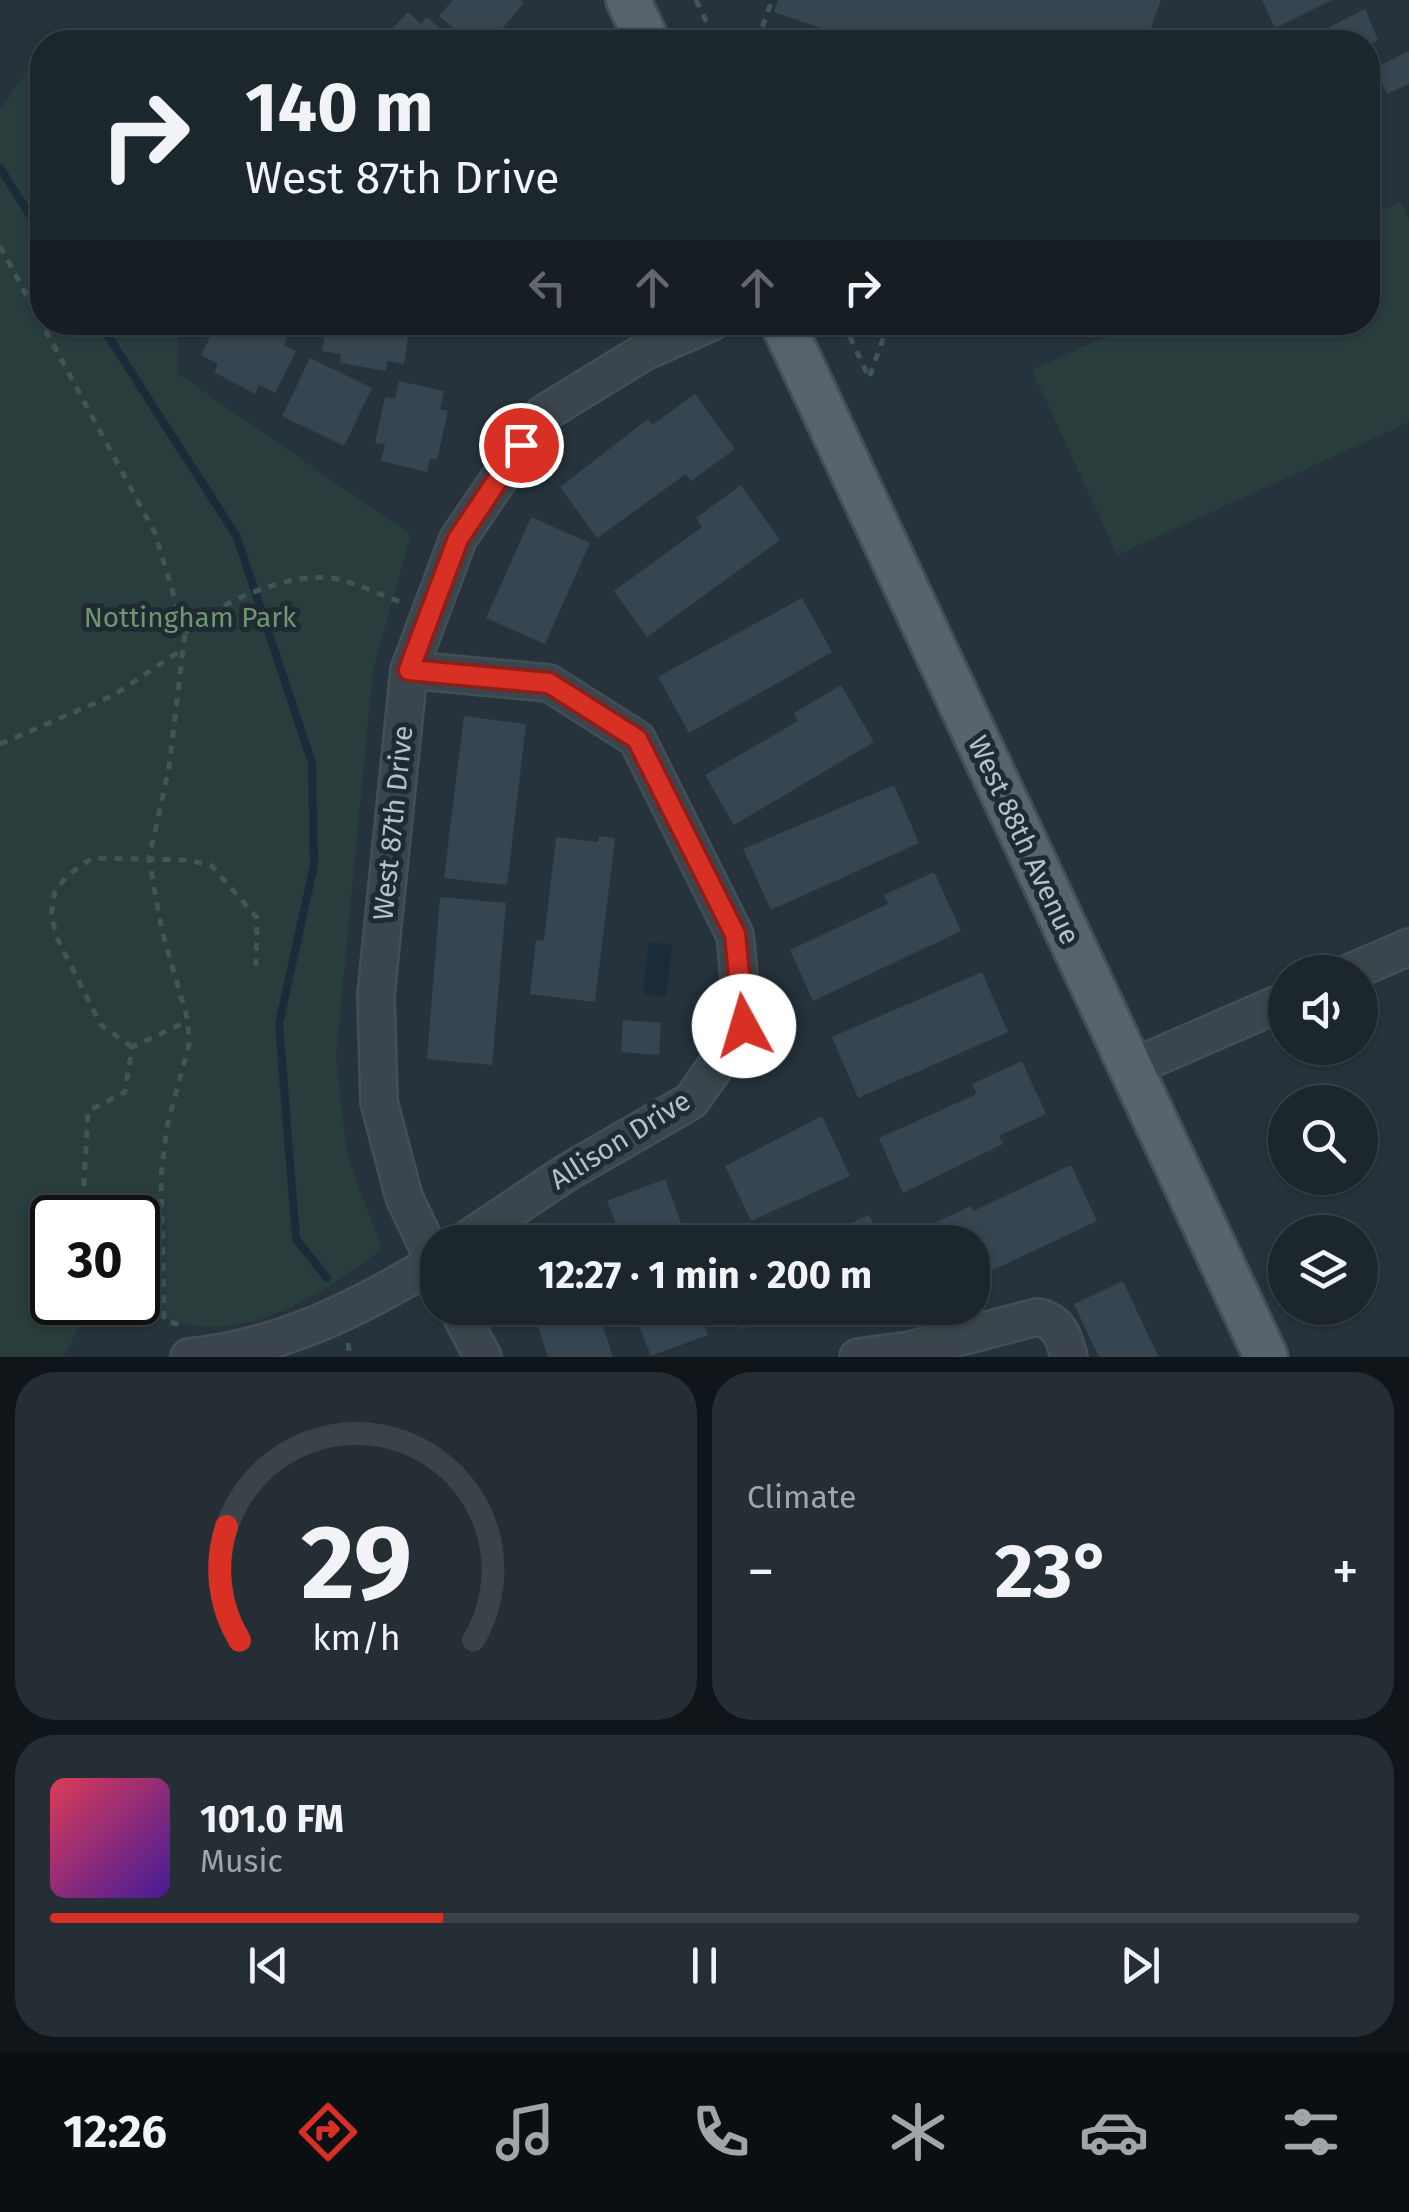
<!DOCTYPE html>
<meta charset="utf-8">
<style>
body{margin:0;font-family:"Fira Sans",sans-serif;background:#252e35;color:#f1f3f6;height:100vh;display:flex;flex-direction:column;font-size:38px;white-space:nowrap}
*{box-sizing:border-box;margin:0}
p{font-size:32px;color:#a0a5aa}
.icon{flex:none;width:55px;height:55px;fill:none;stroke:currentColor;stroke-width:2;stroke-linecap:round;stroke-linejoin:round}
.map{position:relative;height:1357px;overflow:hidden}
.details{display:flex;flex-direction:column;gap:15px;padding:15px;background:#0f1519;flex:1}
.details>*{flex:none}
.guide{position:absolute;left:30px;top:30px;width:1350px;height:305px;border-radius:40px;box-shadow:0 2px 8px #0004,0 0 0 2px #3a4349;background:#1c262d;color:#f1f3f6;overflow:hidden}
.controls{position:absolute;left:1268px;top:955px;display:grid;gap:20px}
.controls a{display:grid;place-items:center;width:110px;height:110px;border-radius:50%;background:#1c262d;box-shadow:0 2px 8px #0004,0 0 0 2px #3a4349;font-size:50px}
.speed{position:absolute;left:30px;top:1195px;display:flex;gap:20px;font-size:50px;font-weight:700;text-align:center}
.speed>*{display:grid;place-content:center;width:130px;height:130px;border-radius:50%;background:#1c262d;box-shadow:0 2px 8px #0004,0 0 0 2px #3a4349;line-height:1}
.speed .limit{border:5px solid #111;border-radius:15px;background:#fff;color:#111}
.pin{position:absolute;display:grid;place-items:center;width:85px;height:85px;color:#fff;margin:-42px;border:5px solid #fff;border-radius:50%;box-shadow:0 2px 10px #0007}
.me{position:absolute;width:110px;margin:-55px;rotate:354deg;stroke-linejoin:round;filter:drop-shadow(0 0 8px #0008)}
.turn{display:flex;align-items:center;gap:35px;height:210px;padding:0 50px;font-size:45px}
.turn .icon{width:130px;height:130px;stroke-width:2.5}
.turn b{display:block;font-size:70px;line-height:85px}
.lanes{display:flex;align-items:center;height:95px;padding:0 50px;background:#0003;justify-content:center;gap:50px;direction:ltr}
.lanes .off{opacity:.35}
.big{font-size:75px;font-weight:700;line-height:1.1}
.details .tile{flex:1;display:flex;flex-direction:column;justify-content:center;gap:15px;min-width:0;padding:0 35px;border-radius:40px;background:#252e35}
.details .dial{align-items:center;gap:0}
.dial svg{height:260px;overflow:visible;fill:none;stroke:#3a4349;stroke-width:7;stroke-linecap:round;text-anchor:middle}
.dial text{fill:#f1f3f6;stroke:none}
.song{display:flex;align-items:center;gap:30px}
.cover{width:120px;height:120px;border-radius:15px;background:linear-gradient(135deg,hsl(350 70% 55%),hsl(260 70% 35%))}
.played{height:10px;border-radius:5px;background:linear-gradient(90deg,#d93025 30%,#3a4349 30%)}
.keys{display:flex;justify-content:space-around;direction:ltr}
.heat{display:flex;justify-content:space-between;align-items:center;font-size:55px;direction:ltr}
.details .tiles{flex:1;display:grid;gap:15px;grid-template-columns:1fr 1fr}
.tile:last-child{grid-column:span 2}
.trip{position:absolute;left:420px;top:1225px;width:570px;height:100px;border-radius:40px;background:#1c262d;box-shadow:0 2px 8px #0004,0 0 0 2px #3a4349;font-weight:700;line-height:100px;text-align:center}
.menu{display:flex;height:160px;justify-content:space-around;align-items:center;background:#0b0f12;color:#a0a5aa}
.menu .icon{width:70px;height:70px}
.menu .selected{color:#d93025}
.menu b{font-size:45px;color:#f1f3f6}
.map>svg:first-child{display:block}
</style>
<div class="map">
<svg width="1409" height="1357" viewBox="0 0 1409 1357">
<rect width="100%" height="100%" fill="#26333c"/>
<g fill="#283d3c" fill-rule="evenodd">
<path d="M42,50V322L177,323V373L411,535L373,670L336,1058L347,1155L382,1249C311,1302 229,1357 142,1307L83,1320L63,1357H0V110ZM52,1218H138V1302H52Z"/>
<polygon points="1401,201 1409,219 1409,422 1117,555 1032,370 1136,323 1368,322 1368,217"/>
</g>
<polygon fill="#1a2c39" points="649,942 672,945 666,997 643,994"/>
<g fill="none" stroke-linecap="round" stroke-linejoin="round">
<g stroke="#1a2c39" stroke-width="8">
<polyline points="0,168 42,234"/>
<polyline points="99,322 237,537 312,763 314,865 279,1024 296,1239 327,1278"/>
</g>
</g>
<g fill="#364550">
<polygon points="453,0 521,0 524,3 494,38 487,32 478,42 470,42 439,16"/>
<polygon points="778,0 1161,0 1146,42 862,42 774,12"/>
<polygon points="1262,0 1332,0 1275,28"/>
<polygon points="1365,9 1378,40 1368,45 1325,42 1320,32"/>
<polygon points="408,12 421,24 427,17 455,42 380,42"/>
<polygon points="1409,51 1409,84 1387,94 1375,68"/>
<polygon points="218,322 257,322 287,338 284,345 296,351 275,393 259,385 255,394 214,372 218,364 201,355"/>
<polygon points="327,322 410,322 404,364 387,361 386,371 340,363 341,354 322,351"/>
<polygon points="310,358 372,388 344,446 282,416"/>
<polygon points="399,381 444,391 440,409 448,411 437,460 430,458 427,472 381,461 385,444 375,443 385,397 395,399"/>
<polygon points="695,394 735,449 691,481 686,474 597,538 560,487 648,419 652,425"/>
<polygon points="741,485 780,540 647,637 614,591 702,527 696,518"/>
<polygon points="531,517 590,543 545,644 486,618"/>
<polygon points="802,598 832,652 689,733 658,677"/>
<polygon points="841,685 874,742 734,825 705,775 798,721 794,713"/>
<polygon points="464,716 526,724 507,885 444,878"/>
<polygon points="894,785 919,843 771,910 743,849"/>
<polygon points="599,836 615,838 595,1002 530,994 536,940 544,941 556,837 598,842"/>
<polygon points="934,872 961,931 813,1001 790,950 888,904 884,895"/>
<polygon points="440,897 506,903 492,1065 427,1059"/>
<polygon points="982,972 1008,1032 858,1098 832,1037"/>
<polygon points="623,1020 661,1023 659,1055 621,1052"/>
<polygon points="1022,1061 1046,1114 999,1136 1003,1144 903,1193 879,1138 977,1094 972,1084"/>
<polygon points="822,1116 850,1176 751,1221 725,1166"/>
<polygon points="1071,1165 1097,1221 972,1280 972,1242 926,1242 920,1230 971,1206 973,1211"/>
<polygon points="665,1179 688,1242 623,1242 607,1201"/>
<polygon points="869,1215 881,1242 807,1242"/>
<polygon points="1123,1281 1149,1337 1159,1357 1099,1357 1086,1330 1074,1304"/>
<polygon points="532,1308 597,1308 613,1357 548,1357"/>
<polygon points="632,1308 697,1308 708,1335 651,1356"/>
<polygon points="733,1308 801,1308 742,1329"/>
</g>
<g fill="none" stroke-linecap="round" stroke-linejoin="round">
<defs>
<g id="minor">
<polyline points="409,670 549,683 637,739 735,935 744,1026 691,1101 566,1173 463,1242"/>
<polyline points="1351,972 1409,947"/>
<polyline points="1131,1068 1285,1001"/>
<polyline points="438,1269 404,1197 379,1102 376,994 409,670 458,539 543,414 644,352 712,322"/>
<polyline points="457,1308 483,1357"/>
<path d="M189,1357C281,1347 359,1309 438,1260"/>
<path d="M858,1357L910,1350L1037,1317C1059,1321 1064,1337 1069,1357"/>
</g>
<g id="major">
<polyline points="628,0 648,42"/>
<polyline points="782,322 1266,1357"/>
</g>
</defs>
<use href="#minor" stroke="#434e56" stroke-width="40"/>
<use href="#major" stroke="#434e56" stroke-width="48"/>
<g stroke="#415554" stroke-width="5" stroke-dasharray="8 8" stroke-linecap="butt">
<polyline points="696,0 716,42"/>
<polyline points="757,42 772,0"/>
<polyline points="0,246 155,533 185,633 169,767 149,859 162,931 188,1021 189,1045 167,1126 161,1176 164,1320 186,1327"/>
<polyline points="843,322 869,378 889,322"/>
<path d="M185,633C216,603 294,569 337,579C360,584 382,596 404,603"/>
<polyline points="0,744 114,695 180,651"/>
<polyline points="132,1047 101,1025 58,940 51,916 55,891 68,875 92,858 189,860 212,866 257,918 256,966"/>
<polyline points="82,1218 88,1111 125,1092 132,1047 188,1021"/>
<polyline points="83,1302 83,1320"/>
<polyline points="348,1343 350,1357"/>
</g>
<use href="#minor" stroke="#3a454d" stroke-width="35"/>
<use href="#major" stroke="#58646c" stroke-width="42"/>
</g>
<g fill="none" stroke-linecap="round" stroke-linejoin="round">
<defs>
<polyline id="route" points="521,445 458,539 409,670 549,683 637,739 735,934 744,1026"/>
</defs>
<use href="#route" stroke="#8d1f18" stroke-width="25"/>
<use href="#route" stroke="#d93025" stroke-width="18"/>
</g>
<g text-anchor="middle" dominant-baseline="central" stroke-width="10" stroke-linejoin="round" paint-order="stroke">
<g font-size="28" fill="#6f9672" stroke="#1f2a32">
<text x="190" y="617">Nottingham Park</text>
</g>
<g font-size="28" fill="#b6c0c8" stroke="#1f2a32">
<text transform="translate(393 823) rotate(-84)">West 87th Drive</text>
<text transform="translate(1024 840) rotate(65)">West 88th Avenue</text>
<text transform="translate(620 1140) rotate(-32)">Allison Drive</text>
</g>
</g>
</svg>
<div class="controls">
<a><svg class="icon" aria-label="sound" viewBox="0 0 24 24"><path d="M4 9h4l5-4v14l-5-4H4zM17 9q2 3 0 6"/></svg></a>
<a><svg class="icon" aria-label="search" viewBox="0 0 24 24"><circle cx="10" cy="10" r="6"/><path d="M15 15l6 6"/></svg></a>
<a><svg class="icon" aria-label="layers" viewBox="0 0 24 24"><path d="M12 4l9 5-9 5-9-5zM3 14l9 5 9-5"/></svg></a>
</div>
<div class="speed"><div class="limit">30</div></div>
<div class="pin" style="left:521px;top:445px;background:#d93025"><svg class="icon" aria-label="arrive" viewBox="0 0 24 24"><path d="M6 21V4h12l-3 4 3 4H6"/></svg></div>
<svg class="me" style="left:744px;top:1026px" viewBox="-20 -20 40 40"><circle r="19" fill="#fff"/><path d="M0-13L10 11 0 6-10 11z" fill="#d93025"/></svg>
<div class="trip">12:27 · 1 min · 200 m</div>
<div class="guide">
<div class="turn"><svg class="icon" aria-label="right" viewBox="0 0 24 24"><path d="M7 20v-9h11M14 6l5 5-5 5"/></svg><div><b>140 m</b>West 87th Drive</div></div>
<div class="lanes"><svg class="icon off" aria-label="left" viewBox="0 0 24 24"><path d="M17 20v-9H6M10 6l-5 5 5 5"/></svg><svg class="icon off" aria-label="ahead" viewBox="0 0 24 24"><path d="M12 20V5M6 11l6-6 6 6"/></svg><svg class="icon off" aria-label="ahead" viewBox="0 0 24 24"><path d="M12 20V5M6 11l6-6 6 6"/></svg><svg class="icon" aria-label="right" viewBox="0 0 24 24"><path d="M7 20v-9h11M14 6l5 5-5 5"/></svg></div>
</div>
</div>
<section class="details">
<div class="tiles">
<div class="tile dial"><svg viewBox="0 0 100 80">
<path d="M14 69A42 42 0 1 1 86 69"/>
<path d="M14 69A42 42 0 0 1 10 34" stroke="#d93025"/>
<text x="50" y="56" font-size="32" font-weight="700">29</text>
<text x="50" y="72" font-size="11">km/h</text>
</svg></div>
<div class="tile"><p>Climate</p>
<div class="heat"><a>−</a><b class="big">23°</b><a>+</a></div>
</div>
<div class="tile">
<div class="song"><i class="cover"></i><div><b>101.0 FM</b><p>Music</p></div></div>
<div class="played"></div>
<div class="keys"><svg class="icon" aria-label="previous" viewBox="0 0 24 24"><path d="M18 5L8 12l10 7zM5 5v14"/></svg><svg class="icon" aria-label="pause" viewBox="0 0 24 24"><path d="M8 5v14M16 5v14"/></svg><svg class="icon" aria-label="next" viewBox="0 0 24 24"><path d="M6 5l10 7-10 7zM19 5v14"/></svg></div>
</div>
</div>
</section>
<nav class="menu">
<b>12:26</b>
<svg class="icon selected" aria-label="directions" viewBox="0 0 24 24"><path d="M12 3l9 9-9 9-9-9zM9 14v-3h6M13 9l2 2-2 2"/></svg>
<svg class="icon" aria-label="music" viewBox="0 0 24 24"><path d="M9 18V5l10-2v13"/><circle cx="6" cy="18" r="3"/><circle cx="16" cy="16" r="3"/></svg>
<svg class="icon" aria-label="phone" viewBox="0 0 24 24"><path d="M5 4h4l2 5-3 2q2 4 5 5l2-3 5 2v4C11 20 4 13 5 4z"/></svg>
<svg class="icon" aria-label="climate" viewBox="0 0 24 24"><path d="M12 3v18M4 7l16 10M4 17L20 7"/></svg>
<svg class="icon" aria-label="car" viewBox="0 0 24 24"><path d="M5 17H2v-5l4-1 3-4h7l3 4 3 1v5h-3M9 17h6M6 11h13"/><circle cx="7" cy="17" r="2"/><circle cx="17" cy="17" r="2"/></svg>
<svg class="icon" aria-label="filters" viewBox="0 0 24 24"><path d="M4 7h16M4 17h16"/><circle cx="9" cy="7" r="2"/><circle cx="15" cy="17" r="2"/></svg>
</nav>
